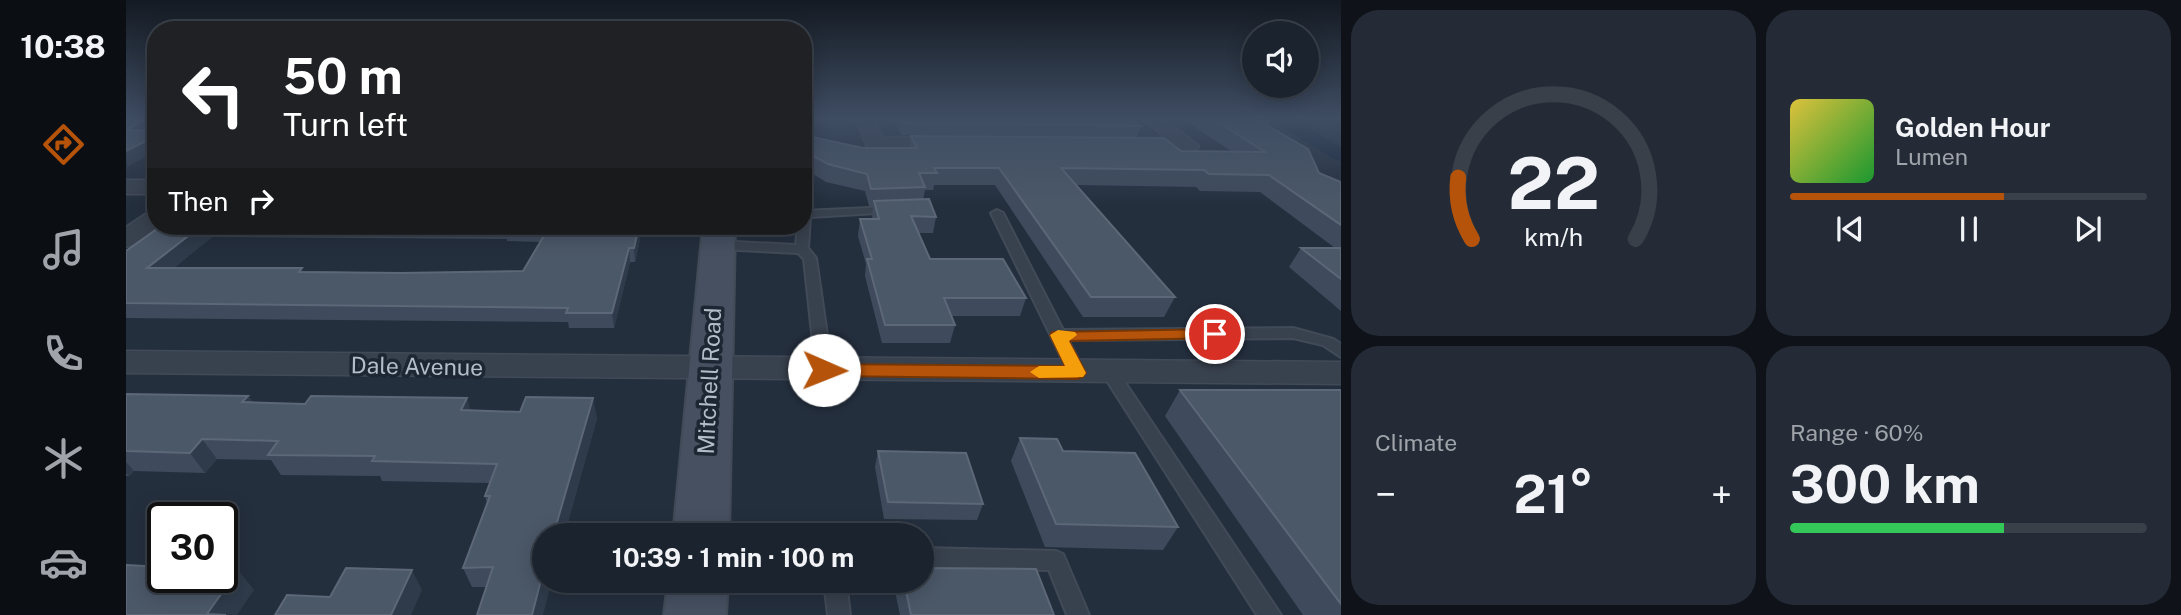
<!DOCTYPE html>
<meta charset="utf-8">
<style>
body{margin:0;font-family:"Public Sans",sans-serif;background:#242b36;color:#f1f3f6;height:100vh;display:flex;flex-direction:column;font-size:26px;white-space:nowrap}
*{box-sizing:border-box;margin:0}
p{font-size:23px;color:#a0a4aa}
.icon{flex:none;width:38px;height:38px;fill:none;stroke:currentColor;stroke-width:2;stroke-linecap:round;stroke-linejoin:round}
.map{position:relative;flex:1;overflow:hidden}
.details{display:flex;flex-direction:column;gap:10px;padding:10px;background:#0f1319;width:840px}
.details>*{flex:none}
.hud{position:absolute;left:21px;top:21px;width:665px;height:214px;border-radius:28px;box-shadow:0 4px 18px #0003,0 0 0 2px #39404a;background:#202124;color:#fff;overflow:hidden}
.fabs{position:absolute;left:1116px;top:21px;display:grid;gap:14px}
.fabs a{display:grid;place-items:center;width:77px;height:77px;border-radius:50%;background:#1b232e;box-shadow:0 4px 18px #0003,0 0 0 2px #39404a;font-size:35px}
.speed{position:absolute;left:21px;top:502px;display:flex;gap:14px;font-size:35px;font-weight:700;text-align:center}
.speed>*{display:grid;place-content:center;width:91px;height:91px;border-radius:50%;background:#1b232e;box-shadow:0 4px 18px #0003,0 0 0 2px #39404a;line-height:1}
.speed .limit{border:4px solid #111;border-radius:10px;background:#fff;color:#111}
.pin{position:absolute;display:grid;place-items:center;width:60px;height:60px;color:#fff;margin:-30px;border:4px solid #fff;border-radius:50%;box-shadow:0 2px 7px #0007}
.me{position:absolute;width:77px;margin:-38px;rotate:91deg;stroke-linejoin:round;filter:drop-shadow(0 0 5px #0008)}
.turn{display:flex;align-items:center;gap:24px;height:147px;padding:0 21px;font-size:32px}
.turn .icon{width:91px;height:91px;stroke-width:2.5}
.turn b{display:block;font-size:49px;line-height:60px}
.then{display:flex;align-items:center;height:66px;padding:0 21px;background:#0003;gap:14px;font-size:26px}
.big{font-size:52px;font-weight:700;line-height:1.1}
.details .widget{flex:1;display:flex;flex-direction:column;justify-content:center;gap:10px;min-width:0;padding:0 24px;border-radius:28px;background:#242b36}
.details .dial{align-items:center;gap:0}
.dial svg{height:182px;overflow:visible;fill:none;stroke:#39404a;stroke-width:7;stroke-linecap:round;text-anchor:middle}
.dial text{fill:#f1f3f6;stroke:none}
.song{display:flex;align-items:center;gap:21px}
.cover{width:84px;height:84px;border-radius:10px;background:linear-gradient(135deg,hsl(50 70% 55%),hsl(130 70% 35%))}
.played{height:7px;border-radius:4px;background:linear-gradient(90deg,#b45309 60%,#39404a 60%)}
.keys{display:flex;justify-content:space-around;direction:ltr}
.heat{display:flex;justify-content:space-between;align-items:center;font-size:38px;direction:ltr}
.charge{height:10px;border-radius:5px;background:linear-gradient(90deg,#34c759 60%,#39404a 0)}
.details .tiles{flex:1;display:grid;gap:10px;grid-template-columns:repeat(2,1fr)}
.trip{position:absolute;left:406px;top:523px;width:402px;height:70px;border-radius:35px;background:#1b232e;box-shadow:0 4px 18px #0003,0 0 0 2px #39404a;font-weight:700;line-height:70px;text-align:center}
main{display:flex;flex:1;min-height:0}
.dock{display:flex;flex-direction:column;width:126px;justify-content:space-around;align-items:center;background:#0b0e12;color:#a0a4aa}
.dock .icon{width:49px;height:49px}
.dock .active{color:#b45309}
.dock b{font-size:32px;color:#f1f3f6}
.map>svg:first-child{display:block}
</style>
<main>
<nav class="dock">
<b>10:38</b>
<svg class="icon active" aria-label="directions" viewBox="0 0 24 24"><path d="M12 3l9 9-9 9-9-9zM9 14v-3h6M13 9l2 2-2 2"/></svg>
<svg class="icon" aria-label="music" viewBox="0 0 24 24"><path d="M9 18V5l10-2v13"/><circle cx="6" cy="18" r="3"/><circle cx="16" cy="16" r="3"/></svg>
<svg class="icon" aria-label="phone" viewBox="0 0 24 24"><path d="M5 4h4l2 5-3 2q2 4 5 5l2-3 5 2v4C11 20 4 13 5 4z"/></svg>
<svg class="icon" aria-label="climate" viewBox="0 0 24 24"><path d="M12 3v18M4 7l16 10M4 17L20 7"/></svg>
<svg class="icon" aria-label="car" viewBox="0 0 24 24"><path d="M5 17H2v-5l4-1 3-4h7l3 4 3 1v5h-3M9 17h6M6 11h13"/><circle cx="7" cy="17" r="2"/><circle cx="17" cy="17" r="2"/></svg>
</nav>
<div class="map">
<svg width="1215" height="615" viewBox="0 0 1215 615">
<rect width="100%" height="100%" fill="#242f3e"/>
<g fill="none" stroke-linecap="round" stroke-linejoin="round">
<polygon fill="#17263c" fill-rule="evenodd" points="1143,119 1165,119 1215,147 1215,161 1208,159"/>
<defs>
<g id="service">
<polygon points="764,207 768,208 768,212 684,217 682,248 690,258 706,370 704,374 692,374 690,370 678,259 672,253 591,249 585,245 591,241 670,245 672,226 677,226 677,211"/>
<polygon points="871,210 877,213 937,330 1167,328 1207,339 1215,344 1215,357 1197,345 1167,338 942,340 959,373 957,377 945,377 865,213"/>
<polygon points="984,368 990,369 1155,615 1131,615 976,373 978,369"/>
<polygon points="796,548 930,551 937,554 963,615 941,615 923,570 796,568"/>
<polygon points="698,581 720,581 724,615 702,615"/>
</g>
<g id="minor">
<polygon points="730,119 748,119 756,137 824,138 831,140 834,144 831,148 824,150 748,149 741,147"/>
<polygon points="1017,119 1038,119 1073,146 1070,150 1063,152 1000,149 997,145 1000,141 1042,140"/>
<rect x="0" y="180" width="30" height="14"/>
<polygon points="30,211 30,226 35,226 9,244 0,247 0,227 21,213"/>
<polygon points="0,351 1215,362 1215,384 0,373"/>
</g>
<g id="secondary">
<polygon points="577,226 609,226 603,536 547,536"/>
<polygon points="542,581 602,581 600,615 538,615"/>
</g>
</defs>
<use href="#service" stroke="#414a57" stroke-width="4"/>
<use href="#minor" stroke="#414a57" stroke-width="3"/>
<use href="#secondary" stroke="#414a57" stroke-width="4"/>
<use href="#service" fill="#38414e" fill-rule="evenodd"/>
<use href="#minor" fill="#38414e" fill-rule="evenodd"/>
<use href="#secondary" fill="#465061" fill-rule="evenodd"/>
</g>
<g fill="#3f4b5c" fill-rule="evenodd">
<polygon points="768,119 1006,119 1015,126 1011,137 775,135"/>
<polygon points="1057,119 1139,119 1144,121 1142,126 1193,173 1215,182 1215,311 1163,267 1175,248 1209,248 1134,192 1074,191 1070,187 950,185 1049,297 1038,317 957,317 869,185 808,185 807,190 799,190 797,200 810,217 807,233 792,233 804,259 900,298 894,316 825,316 829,325 824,343 756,343 739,276 740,264 732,236 734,219 746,219 747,206 743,206 739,191 700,182 677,168 677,135 737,148 783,148 785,136 1055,151 1105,151"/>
<path d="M35,226H513L514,239L509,262H504L488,328H443L442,322L0,318V251ZM86,237L381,239V241L414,242L397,271L276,273L47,268Z"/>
<polygon points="1054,390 1215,390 1215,615 1177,615 1039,416"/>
<polygon points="0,394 122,396 127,403 345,410 471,418 438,536 418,536 360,587 346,587 337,568 361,503 359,496 364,483 256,481 254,476 155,475 145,460 91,459 79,473 8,471 3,476 0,476"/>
<polygon points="894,438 937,451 1052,527 1037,550 919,547 885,461"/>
<polygon points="752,451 857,504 851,520 758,519 749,467"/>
<polygon points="772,581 796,581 928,615 774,615 769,591"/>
</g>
<g fill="#2f3b4b">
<polygon points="21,119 30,119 30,128 6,142 0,130"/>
<polygon points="30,136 30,151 1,167 0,151"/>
<polygon points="75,226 79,226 86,237 30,283 21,268"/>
<polygon points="513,226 514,239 509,262 508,248"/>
<polygon points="503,248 504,262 488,328 486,313"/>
<polygon points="122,396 134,415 116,402"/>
<polygon points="341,398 347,418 335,410"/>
<polygon points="467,398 471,418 438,536 427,536"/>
<polygon points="76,439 91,459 79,473 64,453"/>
<polygon points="0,462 8,471 3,476 0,473"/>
<polygon points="418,568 418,581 426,581 417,615 406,615"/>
<polygon points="112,570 128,590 111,615 81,614"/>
<polygon points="286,570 296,590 285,615 265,615"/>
</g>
<g fill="#4b5868" stroke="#5c6777" stroke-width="2">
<polygon points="0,119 21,119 0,130"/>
<polygon points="774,119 1006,119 1015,126 776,123"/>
<polygon points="1087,119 1139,119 1144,121 1134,121 1182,149 1193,173 1215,182 1215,225 1143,175 1083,174 1078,170 935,168 1049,297 965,297 873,168 808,168 811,173 793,173 799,187 745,189 741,174 702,164 677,150 677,135 737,148 791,148 785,136 1038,138 1055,151 1139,152"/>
<polygon points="0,130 30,131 30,136 0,151"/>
<polygon points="803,199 810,217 785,216 804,259 877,259 900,298 818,298 829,325 759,325 741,259 746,259 734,219 753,219 748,201"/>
<polygon points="35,226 75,226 21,268 176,268 173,272 276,273 397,271 422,229 378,228 379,226 513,226 508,248 503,248 486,313 440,313 442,308 0,303 0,251"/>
<polygon points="1175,248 1215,248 1215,279"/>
<polygon points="1054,390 1215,390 1215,604"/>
<polygon points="0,394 122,396 116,402 179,404 185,396 341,398 335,410 394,412 400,397 467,398 427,536 418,536 418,568 406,615 351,615 367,567 337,568 364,496 359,496 371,464 246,461 249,456 142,455 152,441 76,439 64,453 0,451"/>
<polygon points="894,438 931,439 937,451 1009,453 1052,527 930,524"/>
<polygon points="752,451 840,453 857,504 762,502"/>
<polygon points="0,565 37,567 37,578 96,578 96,570 112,570 81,614 100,615 0,615"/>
<polygon points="220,568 286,570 265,615 149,615 161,595 204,597"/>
<polygon points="796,568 910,569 928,615 785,615 778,581 796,581"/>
</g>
<linearGradient id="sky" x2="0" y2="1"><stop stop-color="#141a22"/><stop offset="0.58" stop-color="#3f4d63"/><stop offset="1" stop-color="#3f4d63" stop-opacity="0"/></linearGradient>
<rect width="1215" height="205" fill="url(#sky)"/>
<polygon fill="#b45309" stroke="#753606" stroke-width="2" points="1089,329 1095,330 1097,334 1095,338 943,341 960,373 957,377 951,379 698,376 689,370 698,364 939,366 924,335 926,332"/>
<polygon fill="#f59e0b" points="932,330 949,332 951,335 943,341 960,373 957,377 913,378 904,372 913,366 939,366 924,335"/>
<g text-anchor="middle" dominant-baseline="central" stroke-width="7" stroke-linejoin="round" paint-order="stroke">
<g font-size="23" fill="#b4bcc9" stroke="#1d2633">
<text transform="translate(291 366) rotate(1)">Dale Avenue</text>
<text transform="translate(583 381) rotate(-87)">Mitchell Road</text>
</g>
</g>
</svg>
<div class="fabs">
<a><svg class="icon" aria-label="sound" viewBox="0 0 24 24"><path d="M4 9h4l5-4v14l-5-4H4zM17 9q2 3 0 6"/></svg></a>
</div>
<div class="speed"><div class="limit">30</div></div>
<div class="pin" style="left:1089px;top:334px;background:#d93025"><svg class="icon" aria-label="arrive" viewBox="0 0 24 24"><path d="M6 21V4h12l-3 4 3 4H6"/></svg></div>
<svg class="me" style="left:698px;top:370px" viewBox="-20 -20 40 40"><circle r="19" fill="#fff"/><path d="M0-13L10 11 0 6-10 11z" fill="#b45309"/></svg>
<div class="trip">10:39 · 1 min · 100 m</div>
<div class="hud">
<div class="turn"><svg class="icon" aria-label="left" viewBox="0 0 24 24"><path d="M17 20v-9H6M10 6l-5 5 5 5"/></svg><div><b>50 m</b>Turn left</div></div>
<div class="then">Then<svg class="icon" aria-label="right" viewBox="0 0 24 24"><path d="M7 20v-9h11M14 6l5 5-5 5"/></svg></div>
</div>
</div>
<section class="details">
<div class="tiles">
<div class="widget dial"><svg viewBox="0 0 100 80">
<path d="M14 69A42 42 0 1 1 86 69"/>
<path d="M14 69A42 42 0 0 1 8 42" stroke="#b45309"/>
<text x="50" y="56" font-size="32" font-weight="700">22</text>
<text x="50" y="72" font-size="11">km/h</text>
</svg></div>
<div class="widget">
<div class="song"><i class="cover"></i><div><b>Golden Hour</b><p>Lumen</p></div></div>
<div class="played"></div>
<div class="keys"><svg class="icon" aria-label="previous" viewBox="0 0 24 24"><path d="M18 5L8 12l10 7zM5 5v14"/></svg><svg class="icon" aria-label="pause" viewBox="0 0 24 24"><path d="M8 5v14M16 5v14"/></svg><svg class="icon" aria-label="next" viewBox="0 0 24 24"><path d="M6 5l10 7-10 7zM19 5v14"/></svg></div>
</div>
<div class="widget"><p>Climate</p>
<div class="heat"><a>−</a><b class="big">21°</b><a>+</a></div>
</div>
<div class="widget"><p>Range · 60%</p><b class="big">300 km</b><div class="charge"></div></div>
</div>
</section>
</main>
